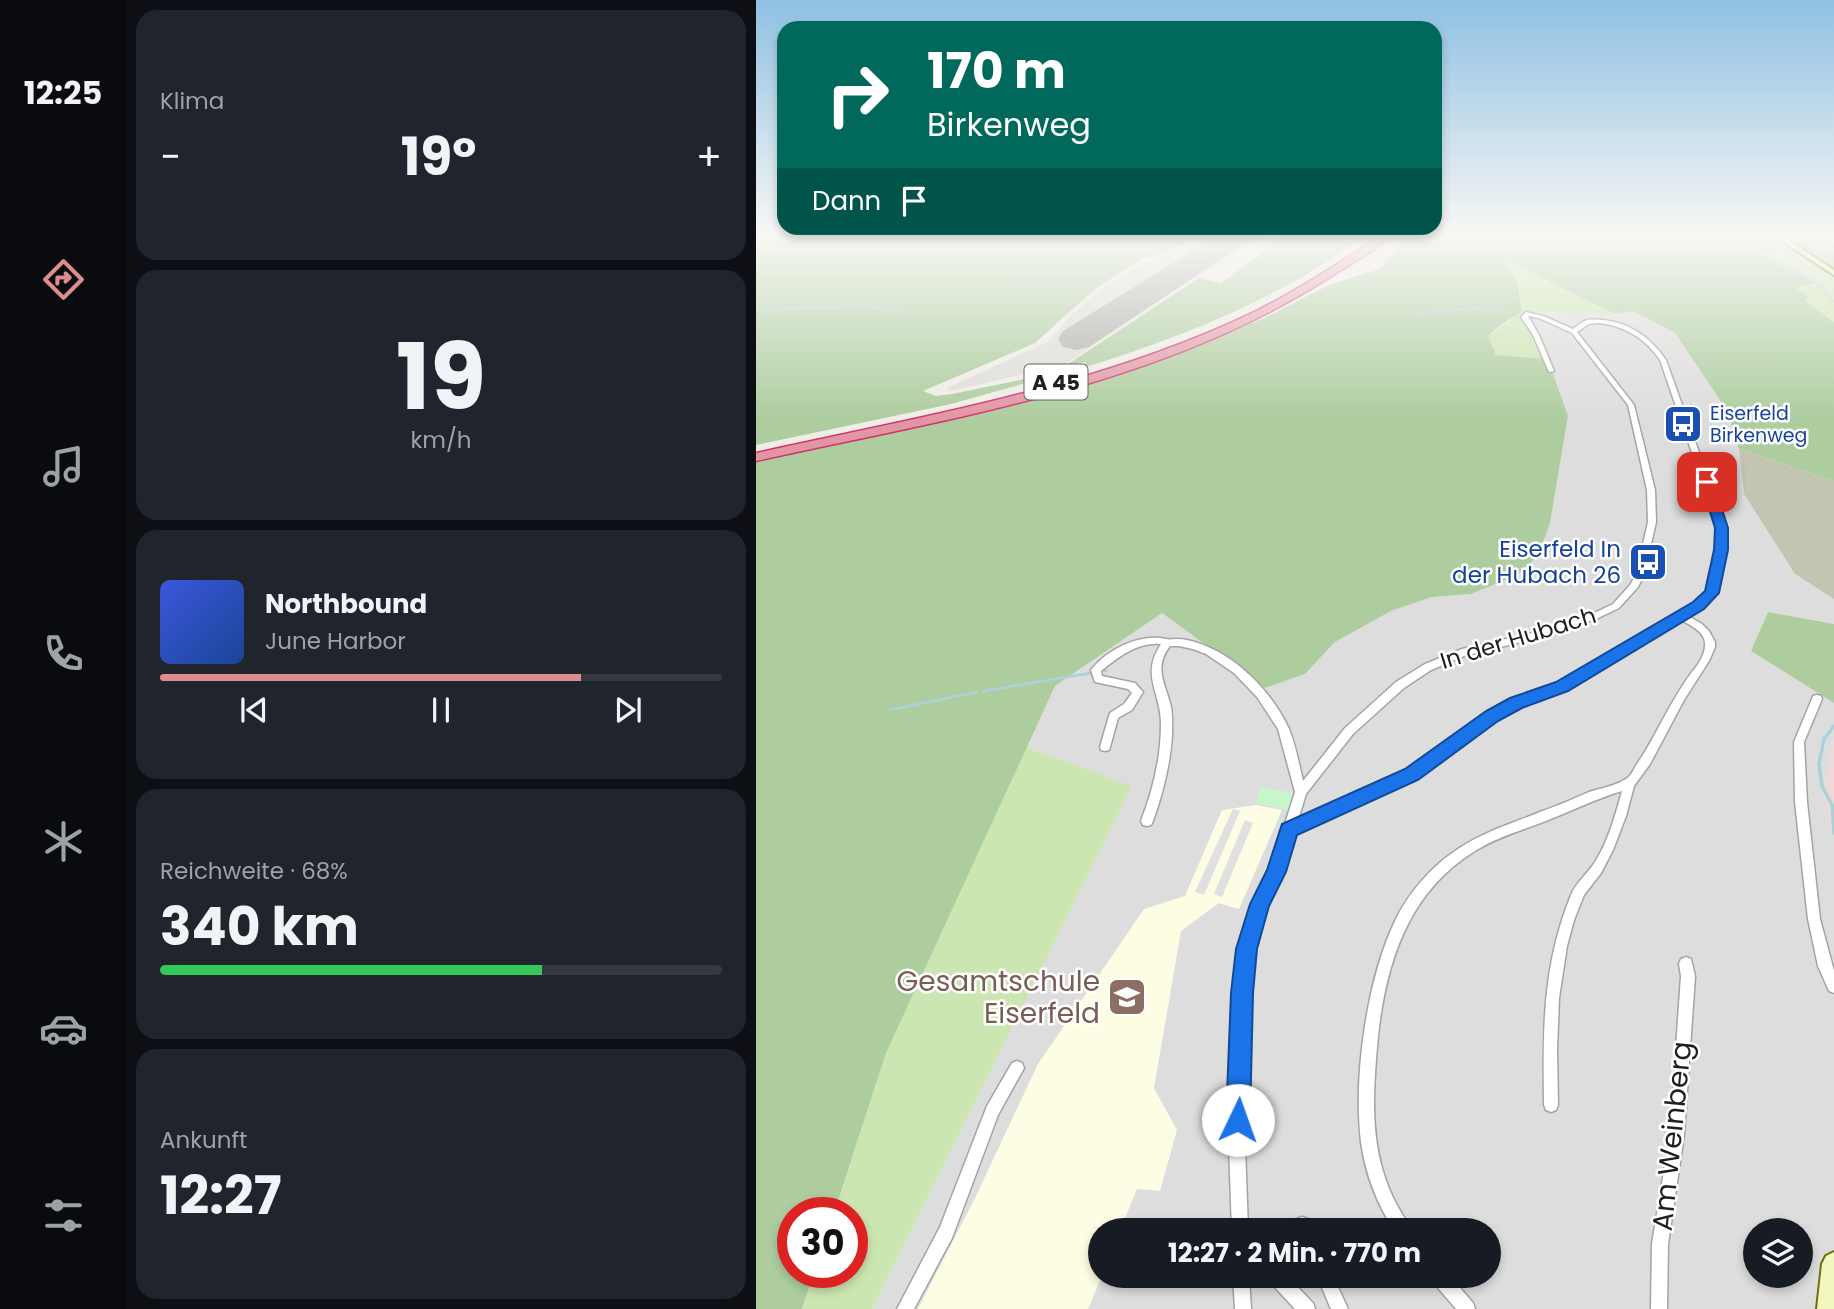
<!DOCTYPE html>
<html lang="de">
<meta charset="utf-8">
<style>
body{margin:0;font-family:Poppins,sans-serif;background:#20242c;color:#f1f3f6;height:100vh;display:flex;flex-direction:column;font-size:26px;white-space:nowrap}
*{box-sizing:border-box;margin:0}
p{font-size:23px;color:#9ea1a6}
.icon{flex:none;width:38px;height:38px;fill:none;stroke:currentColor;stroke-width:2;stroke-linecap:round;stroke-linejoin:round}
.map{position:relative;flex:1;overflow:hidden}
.details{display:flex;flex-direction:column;gap:10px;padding:10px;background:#0d0f14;width:630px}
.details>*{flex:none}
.banner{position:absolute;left:21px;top:21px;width:665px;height:214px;border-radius:21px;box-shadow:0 4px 10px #0003;background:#00695c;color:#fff;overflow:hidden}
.fabs{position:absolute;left:987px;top:1218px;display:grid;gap:14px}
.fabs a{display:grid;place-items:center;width:70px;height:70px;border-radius:50%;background:#171b24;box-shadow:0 4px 10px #0003;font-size:35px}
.speed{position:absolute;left:21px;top:1197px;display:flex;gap:14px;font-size:35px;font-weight:700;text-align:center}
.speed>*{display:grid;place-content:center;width:91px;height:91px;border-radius:50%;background:#171b24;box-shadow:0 4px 10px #0003;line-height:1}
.speed .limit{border:10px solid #d22;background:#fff;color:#111}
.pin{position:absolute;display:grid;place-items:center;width:60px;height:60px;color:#fff;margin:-30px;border-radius:14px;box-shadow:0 4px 10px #0006}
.me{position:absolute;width:77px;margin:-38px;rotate:3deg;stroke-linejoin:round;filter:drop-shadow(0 0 5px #0008)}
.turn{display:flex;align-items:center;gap:24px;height:147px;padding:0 35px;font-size:32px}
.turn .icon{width:91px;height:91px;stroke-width:2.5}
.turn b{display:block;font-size:49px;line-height:60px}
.then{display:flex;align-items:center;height:66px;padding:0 35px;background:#0003;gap:14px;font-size:26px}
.big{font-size:52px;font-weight:700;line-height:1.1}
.details .card{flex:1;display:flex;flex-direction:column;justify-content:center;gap:10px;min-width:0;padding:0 24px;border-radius:21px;background:#20242c}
.details .dial{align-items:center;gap:0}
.dial b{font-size:91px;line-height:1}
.song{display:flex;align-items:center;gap:21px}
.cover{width:84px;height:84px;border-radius:10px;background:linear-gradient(135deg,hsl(230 70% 55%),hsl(220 70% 35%))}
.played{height:7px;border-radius:4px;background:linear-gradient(90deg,#dd8c8f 75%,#363941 75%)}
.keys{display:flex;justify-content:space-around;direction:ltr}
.heat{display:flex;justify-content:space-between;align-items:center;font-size:38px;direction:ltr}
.charge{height:10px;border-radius:5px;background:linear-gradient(90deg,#34c759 68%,#363941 0)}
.trip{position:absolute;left:332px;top:1218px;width:413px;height:70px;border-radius:35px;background:#171b24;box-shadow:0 4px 10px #0003;font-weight:700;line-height:70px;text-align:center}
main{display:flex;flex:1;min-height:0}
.dock{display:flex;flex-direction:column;width:126px;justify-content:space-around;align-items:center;background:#090b0e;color:#9ea1a6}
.dock .icon{width:49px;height:49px}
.dock .active{color:#dd8c8f}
.dock b{font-size:32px;color:#f1f3f6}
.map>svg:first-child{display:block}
</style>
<main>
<nav class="dock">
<b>12:25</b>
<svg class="icon active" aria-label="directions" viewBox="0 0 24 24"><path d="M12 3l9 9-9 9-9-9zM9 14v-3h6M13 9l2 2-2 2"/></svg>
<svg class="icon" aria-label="music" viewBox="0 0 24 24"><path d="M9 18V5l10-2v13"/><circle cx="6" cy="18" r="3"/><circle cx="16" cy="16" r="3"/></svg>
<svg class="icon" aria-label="phone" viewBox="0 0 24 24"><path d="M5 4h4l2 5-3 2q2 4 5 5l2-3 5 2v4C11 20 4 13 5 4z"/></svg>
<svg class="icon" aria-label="climate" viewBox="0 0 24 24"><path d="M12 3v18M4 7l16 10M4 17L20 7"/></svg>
<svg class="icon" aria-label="car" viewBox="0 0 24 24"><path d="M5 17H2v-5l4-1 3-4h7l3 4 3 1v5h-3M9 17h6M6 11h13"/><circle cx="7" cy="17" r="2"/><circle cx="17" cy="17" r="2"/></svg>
<svg class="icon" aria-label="filters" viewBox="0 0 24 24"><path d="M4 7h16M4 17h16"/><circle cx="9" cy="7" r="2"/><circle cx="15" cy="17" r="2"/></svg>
</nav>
<section class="details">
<div class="card"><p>Klima</p>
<div class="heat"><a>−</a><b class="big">19°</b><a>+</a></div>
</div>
<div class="card dial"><b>19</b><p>km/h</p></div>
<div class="card">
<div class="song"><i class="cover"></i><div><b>Northbound</b><p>June Harbor</p></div></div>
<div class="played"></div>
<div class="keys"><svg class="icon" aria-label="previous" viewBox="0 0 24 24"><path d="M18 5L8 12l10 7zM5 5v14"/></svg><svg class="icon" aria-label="pause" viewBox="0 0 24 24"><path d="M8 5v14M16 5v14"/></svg><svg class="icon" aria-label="next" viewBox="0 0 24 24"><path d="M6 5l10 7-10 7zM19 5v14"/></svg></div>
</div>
<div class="card"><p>Reichweite · 68%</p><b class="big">340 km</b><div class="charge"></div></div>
<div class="card"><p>Ankunft</p><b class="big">12:27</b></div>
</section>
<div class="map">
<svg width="1078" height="1309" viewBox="0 0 1078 1309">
<rect width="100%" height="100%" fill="#f0ede7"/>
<path fill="#dedddd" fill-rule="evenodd" d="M877,311L919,333L972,412L983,449L988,494L1039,574L1078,599V624L1012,612L995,651L1078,703V739L1068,798L1078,833V1309H116L375,787L270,747L299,686L406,613L509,688L549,674L579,642L635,611L676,597L715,594L794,523L812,416L792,359L766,312L859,314ZM345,1230H733V1276H345ZM999,1230H1045V1276H999Z"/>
<polygon fill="#efd8d8" points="1078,739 1078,833 1068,798"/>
<polygon fill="#fdfde3" points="500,805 526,810 483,909 463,903 425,931 398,1088 421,1130 404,1191 381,1189 364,1230 345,1230 346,1276 332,1309 162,1309 219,1198 282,1064 388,909 429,896 466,810"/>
<polygon fill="#dfddd8" points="454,236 509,236 438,278 308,365 194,391 191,388 293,341 314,316 347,288 380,268"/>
<polygon fill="#c4c4b3" points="983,449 1078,481 1078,599 1039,574 988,494"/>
<g fill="#cce6b1">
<polygon points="1021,245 1030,245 1078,276 1078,322 1048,301 1052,298 1037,287 1062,282 1010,254"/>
<polygon points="748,259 859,314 767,312 792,359 740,355 732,336 766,312"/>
<polygon points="270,747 376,786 116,1309 46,1309 58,1272 96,1272 96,1213 78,1213 130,1053"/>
</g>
<g fill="#adcd9f">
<polygon points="0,236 445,236 396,258 390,256 339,289 279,343 167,391 180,396 196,394 327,367 195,404 0,445"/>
<path d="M530,236H609C524,298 430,336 330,367L329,362L309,366L443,278L465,283Z"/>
<polygon points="650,236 1019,236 1030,245 1021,245 1010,255 1063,283 1038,287 1053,297 1049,301 1078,322 1078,481 983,449 972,412 919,333 877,311 859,314 749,260 761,283 766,312 745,325 732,336 740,355 792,359 812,416 794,523 782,556 761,575 715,594 676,597 635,611 579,642 549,674 509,688 406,613 299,686 130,1053 78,1213 37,1213 37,1272 58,1272 46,1309 0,1309 0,461 249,406 387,366 508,318 575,284 624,269"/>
<polygon points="1027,236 1078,236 1078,270"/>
<polygon points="1012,612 1078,624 1078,703 995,651"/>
</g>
<polygon fill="#c8f6cb" points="505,786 540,794 536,811 500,803"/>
<g fill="#e0e0e0">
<polygon points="477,809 484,811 448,895 439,892"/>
<polygon points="489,820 497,823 466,897 458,894"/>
</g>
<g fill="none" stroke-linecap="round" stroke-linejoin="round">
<g stroke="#abd1db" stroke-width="2">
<polyline points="1014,236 1019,244 1008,254 1061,283 1078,302"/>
<polyline points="23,308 122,307 146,312"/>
<polyline points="0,310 16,308"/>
<polyline points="658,314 719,308 743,309"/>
</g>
<g stroke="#abd1db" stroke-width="2.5">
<polyline points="348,671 351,671"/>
<polyline points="228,691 335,673"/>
<polyline points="134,710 221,692"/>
</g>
<polyline stroke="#abd1db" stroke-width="3.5" points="1078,726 1068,739 1063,764 1066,786 1076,805 1078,833"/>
<polygon fill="#afaeaa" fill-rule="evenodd" points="461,236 496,236 491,242 333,347 320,350 307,347 302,339 307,331"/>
<defs>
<g id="minor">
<path d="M770,312L787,316L817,329C821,326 826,322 831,320C836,319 843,320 847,320C875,323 895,338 910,360L970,528C970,542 966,585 959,595C953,604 941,610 932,616L946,624L953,631L959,642V647L953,661L928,700L894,764L878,786L870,816L857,850L845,873L828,895L818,920L811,946L803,998L801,1050L802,1105L800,1110L795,1112L790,1110L788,1105C787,1030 786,966 815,895C820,883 829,876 837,865C852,843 859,816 866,791C842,798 820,809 797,818C771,829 743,836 719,851C652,892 630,963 622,1036C618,1080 614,1125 626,1168C630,1182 635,1195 642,1207C646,1215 652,1222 655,1230H638C621,1204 609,1172 605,1142C597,1077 611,978 640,919C653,892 677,865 702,849C727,832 757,823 784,812C801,806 817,799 833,792C843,789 861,785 868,780C874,778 878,769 881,764C899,738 911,708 929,682C936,671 949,659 949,645C950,632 934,625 925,620L810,690L764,706L740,719L660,777L538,833L526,872L510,906L496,949L493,993L489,1146L492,1230H476L473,1146L479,993L484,949L498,904L514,871L539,792L522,729L501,697L478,673L450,654L437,649L423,646H414C398,667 408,681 414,703C417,713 416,725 416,736C414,765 407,793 397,821L395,825L391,826L387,825L385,821C397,790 405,757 405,724C405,692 384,676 405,644C383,641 362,657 345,671L346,676L379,683L387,692L376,710L362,718L354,747L353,750L349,751L345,750L344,747L353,716L354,713L368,704L376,693L372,689L339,682L335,670C351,649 385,633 410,639C417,640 414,639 421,639C428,639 436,641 442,643C481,656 516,692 533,729C540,746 543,764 547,781L589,728L640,682L669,664L706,649L777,633L834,615L857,604L874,585L880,575L892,522L891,490L872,405L816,333L783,318L772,316L783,335L798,371L793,372L777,335L765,317ZM843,323C869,326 889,338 904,360L962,528L961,550L952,592L940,603L802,684L756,700L732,713L652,771L542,820L550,794L597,734L648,688L675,670L708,656L777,639L840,619L863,608L882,587L888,575L900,522L899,490L878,405L821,332L833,324Z"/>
<polygon points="1061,695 1065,696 1066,699 1048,742 1051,802 1064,919 1078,971 1078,993 1073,991 1062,966 1052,919 1039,802 1038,742 1056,699 1057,696"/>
<polygon points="930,957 935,959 939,976 928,1135 912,1244 911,1309 895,1309 896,1244 914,1135 925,976 923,964 925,959"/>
<polygon points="261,1061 266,1063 268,1068 242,1115 196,1238 158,1309 141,1309 184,1227 231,1106 256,1063"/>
<polygon points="546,1217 552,1219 557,1230 540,1230 538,1225 540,1219"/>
<polygon points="477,1276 493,1276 495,1309 479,1309"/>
<polygon points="512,1276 531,1276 557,1303 559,1309 539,1309 514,1282"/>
<polygon points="561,1276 577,1276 592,1309 575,1309"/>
<polygon points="675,1276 694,1276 717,1303 719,1309 700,1309 677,1282"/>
</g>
<g id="secondary">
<polygon points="1018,236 1026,236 1078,270 1078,275"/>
<polygon points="1078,1252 1078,1309 1061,1309 1066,1264 1070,1256"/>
</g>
<path id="motorway" d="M625,236H636C618,252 594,264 574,277C403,387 194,418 0,461V453C168,416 342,387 498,312C543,290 584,262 625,236Z"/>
</defs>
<use href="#minor" stroke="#a4a4a4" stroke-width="3"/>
<use href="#secondary" stroke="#69720c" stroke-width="4"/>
<use href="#motorway" stroke="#d0326c" stroke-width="3"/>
<use href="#minor" fill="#fff" fill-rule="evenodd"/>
<use href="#secondary" fill="#f4f6c0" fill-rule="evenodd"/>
<use href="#motorway" fill="#e295a5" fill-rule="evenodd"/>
</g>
<linearGradient id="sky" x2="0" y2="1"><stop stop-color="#8fc0e3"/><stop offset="0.56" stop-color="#f8f7f4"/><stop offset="1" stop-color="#f8f7f4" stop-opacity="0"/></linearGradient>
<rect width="1078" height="419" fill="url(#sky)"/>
<polygon fill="#1a73e8" stroke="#114b97" stroke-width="2" points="951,478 957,482 972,528 972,550 963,593 948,609 812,691 766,708 742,721 662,780 541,835 530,872 513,906 501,949 497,993 494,1120 491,1128 482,1132 473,1128 470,1120 475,993 480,949 494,904 511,870 526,824 649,769 730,711 754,698 800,682 937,602 949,591 958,550 959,528 945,482"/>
<defs>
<symbol id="bus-square" viewBox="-11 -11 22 22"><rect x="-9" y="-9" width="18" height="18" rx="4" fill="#1a4fb4" stroke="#fff"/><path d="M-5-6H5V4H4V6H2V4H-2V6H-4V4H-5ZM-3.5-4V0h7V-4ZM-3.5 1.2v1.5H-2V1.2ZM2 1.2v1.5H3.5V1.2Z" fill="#fff"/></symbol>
<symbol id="school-square" viewBox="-11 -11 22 22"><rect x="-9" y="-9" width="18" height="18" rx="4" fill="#8d6e63" stroke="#fff"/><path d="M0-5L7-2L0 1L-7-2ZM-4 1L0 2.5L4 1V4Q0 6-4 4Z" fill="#fff"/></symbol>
</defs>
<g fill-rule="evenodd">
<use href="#bus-square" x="905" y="402" width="44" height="44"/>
<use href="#bus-square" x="870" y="540" width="44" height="44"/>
<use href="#school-square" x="349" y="975" width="44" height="44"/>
</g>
<g text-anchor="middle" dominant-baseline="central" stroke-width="5" stroke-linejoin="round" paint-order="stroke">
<g font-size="19" fill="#164399" stroke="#fff" text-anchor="start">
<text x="954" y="413">Eiserfeld<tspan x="954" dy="22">Birkenweg</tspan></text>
</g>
<rect fill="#fff" stroke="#636363" stroke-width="2" x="268.5" y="364.5" width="63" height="35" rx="5"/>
<g font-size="21" font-weight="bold" fill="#202020">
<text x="300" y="382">A 45</text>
</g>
<g font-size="23" fill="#164399" stroke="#fff" text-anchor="end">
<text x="865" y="549">Eiserfeld In<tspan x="865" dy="26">der Hubach 26</tspan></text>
</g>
<g font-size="23" fill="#202020" stroke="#fff">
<text transform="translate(762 638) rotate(-17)">In der Hubach</text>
</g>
<g font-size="28" fill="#785e54" stroke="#fff" text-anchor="end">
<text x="344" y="981">Gesamtschule<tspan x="344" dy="32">Eiserfeld</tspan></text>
</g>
<g font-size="28" fill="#202020" stroke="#fff">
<text transform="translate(916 1136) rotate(-84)">Am Weinberg</text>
</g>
</g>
</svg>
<div class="fabs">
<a><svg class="icon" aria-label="layers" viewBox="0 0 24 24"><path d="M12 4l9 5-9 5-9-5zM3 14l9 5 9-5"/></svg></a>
</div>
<div class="speed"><div class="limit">30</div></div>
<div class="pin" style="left:951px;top:482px;background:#d93025"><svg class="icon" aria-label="arrive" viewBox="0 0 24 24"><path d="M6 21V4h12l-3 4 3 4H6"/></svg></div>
<svg class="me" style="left:482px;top:1120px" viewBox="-20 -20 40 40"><circle r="19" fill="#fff"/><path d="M0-13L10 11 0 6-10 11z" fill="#1a73e8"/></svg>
<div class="trip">12:27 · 2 Min. · 770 m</div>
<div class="banner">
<div class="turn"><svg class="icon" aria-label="right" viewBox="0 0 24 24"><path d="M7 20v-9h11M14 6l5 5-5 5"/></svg><div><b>170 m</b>Birkenweg</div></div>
<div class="then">Dann<svg class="icon" aria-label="arrive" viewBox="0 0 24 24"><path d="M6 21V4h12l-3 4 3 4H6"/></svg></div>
</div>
</div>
</main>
